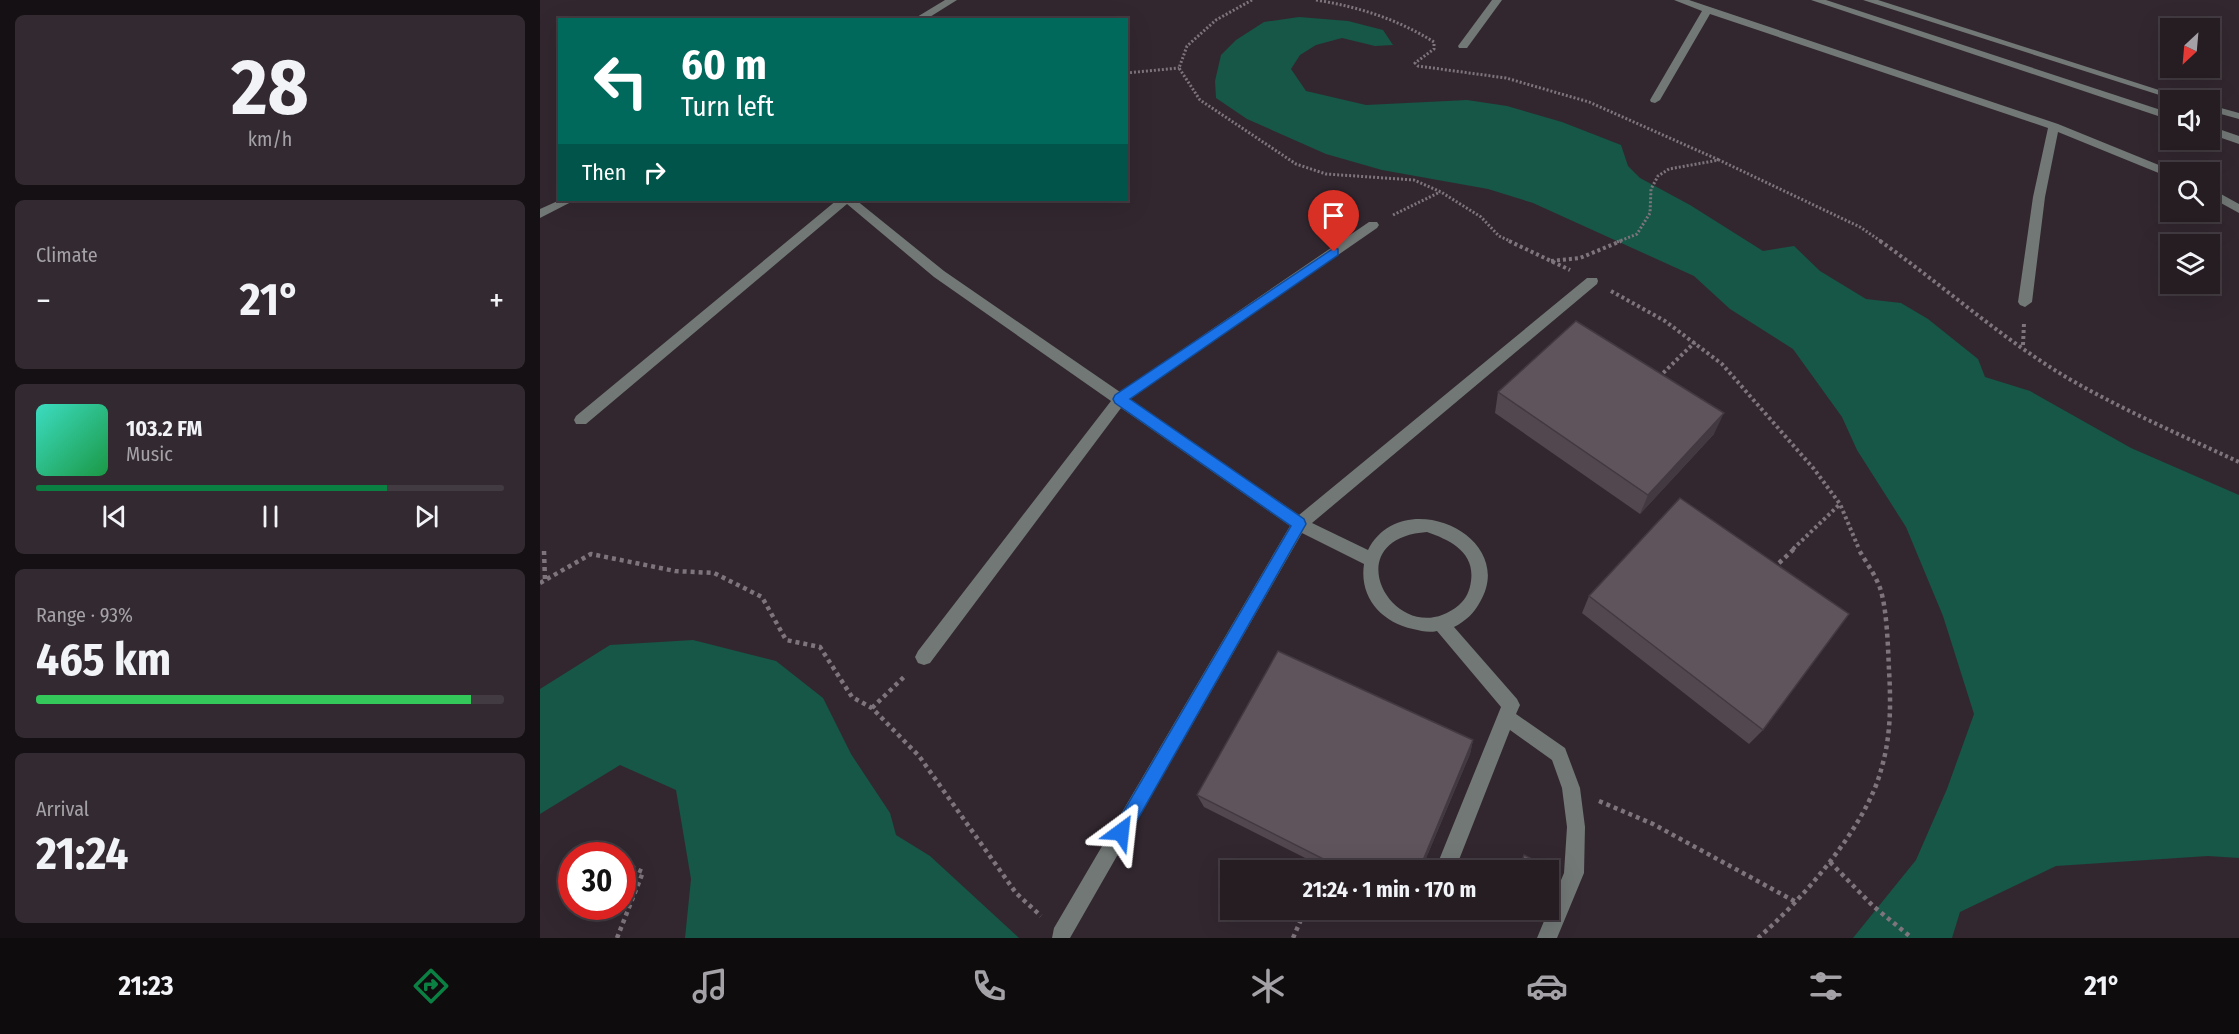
<!DOCTYPE html>
<meta charset="utf-8">
<style>
body{margin:0;font-family:"Fira Sans Condensed",sans-serif;background:#322a30;color:#f1f3f6;height:100vh;display:flex;flex-direction:column;font-size:22px;white-space:nowrap}
*{box-sizing:border-box;margin:0}
p{font-size:20px;color:#a4a2a6}
.icon{flex:none;width:33px;height:33px;fill:none;stroke:currentColor;stroke-width:2;stroke-linecap:round;stroke-linejoin:round}
.map{position:relative;flex:1;overflow:hidden}
.sheet{display:flex;flex-direction:column;gap:15px;padding:15px;background:#151013;width:540px}
.sheet>*{flex:none}
.banner{position:absolute;left:18px;top:18px;width:570px;height:183px;border-radius:0px;box-shadow:0 6px 24px #0002,0 0 0 2px #423b41;background:#00695c;color:#fff;overflow:hidden}
.needle{width:39px;rotate:206deg}
.controls{position:absolute;left:1620px;top:18px;display:grid;gap:12px}
.controls a{display:grid;place-items:center;width:60px;height:60px;border-radius:0px;background:#261d23;box-shadow:0 6px 24px #0002,0 0 0 2px #423b41;font-size:30px}
.speed{position:absolute;left:18px;top:842px;display:flex;gap:12px;font-size:30px;font-weight:700;text-align:center}
.speed>*{display:grid;place-content:center;width:78px;height:78px;border-radius:50%;background:#261d23;box-shadow:0 6px 24px #0002,0 0 0 2px #423b41;line-height:1}
.speed .limit{border:9px solid #d22;background:#fff;color:#111}
.pin{position:absolute;display:grid;place-items:center;width:51px;height:51px;color:#fff;margin:-62px -26px;border-radius:50% 50% 50% 0;rotate:-45deg;box-shadow:0 0 6px #0007}
.pin .icon{rotate:45deg}
.me{position:absolute;width:66px;margin:-33px;rotate:30deg;stroke-linejoin:round;filter:drop-shadow(0 0 4px #0008)}
.turn{display:flex;align-items:center;gap:21px;height:126px;padding:0 24px;font-size:27px}
.turn .icon{width:78px;height:78px;stroke-width:2.5}
.turn b{display:block;font-size:42px;line-height:51px}
.then{display:flex;align-items:center;height:57px;padding:0 24px;background:#0003;gap:12px;font-size:22px}
.big{font-size:45px;font-weight:700;line-height:1.1}
.sheet .card{flex:1;display:flex;flex-direction:column;justify-content:center;gap:9px;min-width:0;padding:0 21px;border-radius:9px;background:#322a30}
.sheet .dial{align-items:center;gap:0}
.dial b{font-size:78px;line-height:1}
.song{display:flex;align-items:center;gap:18px}
.cover{width:72px;height:72px;border-radius:9px;background:linear-gradient(135deg,hsl(170 70% 55%),hsl(140 70% 35%))}
.played{height:6px;border-radius:3px;background:linear-gradient(90deg,#0b8043 75%,#423b41 75%)}
.keys{display:flex;justify-content:space-around;direction:ltr}
.heat{display:flex;justify-content:space-between;align-items:center;font-size:33px;direction:ltr}
.charge{height:9px;border-radius:4px;background:linear-gradient(90deg,#34c759 93%,#423b41 0)}
.trip{position:absolute;left:680px;top:860px;width:339px;height:60px;border-radius:0px;background:#261d23;box-shadow:0 6px 24px #0002,0 0 0 2px #423b41;font-weight:700;line-height:60px;text-align:center}
.dock{display:flex;height:96px;justify-content:space-around;align-items:center;background:#0f0c0e;color:#a4a2a6}
.dock .icon{width:42px;height:42px}
.dock .on{color:#0b8043}
.dock b{font-size:27px;color:#f1f3f6}
main{display:flex;flex:1;min-height:0}
.map>svg:first-child{display:block}
</style>
<main>
<section class="sheet">
<div class="card dial"><b>28</b><p>km/h</p></div>
<div class="card"><p>Climate</p>
<div class="heat"><a>−</a><b class="big">21°</b><a>+</a></div>
</div>
<div class="card">
<div class="song"><i class="cover"></i><div><b>103.2 FM</b><p>Music</p></div></div>
<div class="played"></div>
<div class="keys"><svg class="icon" aria-label="previous" viewBox="0 0 24 24"><path d="M18 5L8 12l10 7zM5 5v14"/></svg><svg class="icon" aria-label="pause" viewBox="0 0 24 24"><path d="M8 5v14M16 5v14"/></svg><svg class="icon" aria-label="next" viewBox="0 0 24 24"><path d="M6 5l10 7-10 7zM19 5v14"/></svg></div>
</div>
<div class="card"><p>Range · 93%</p><b class="big">465 km</b><div class="charge"></div></div>
<div class="card"><p>Arrival</p><b class="big">21:24</b></div>
</section>
<div class="map">
<svg width="1699" height="938" viewBox="0 0 1699 938">
<rect width="100%" height="100%" fill="#32272f"/>
<g fill="#165747">
<polygon points="759,17 808,21 843,30 853,45 835,46 802,38 776,45 760,55 751,69 766,91 826,105 927,100 967,106 1022,122 1081,145 1088,166 1100,178 1150,205 1223,251 1254,246 1280,271 1326,299 1361,303 1388,319 1438,359 1445,377 1490,391 1591,448 1699,495 1699,858 1668,856 1516,866 1420,912 1412,938 1313,938 1376,860 1407,789 1434,714 1403,616 1366,527 1317,450 1302,417 1253,349 1190,309 1154,276 993,203 948,189 842,170 786,154 707,119 676,98 675,81 681,55 696,40 724,22"/>
<polygon points="153,640 236,661 283,698 311,754 350,813 356,835 390,856 479,938 145,938 151,879 136,790 80,765 0,814 0,689 70,645"/>
</g>
<g fill="none" stroke-linecap="round" stroke-linejoin="round">
<g stroke="#7e757c" stroke-width="3" stroke-dasharray="2 2" stroke-linecap="butt">
<polyline points="712,0 676,20 647,46 639,68 660,100 756,164 786,174 874,180 901,192 941,217 959,236 972,242"/>
<path d="M776,0C819,7 857,19 894,42V49L875,63L878,66L966,78L1049,102L1179,160"/>
<polyline points="586,73 639,68"/>
<polyline points="853,215 900,192"/>
<polyline points="1077,242 1097,234 1110,213 1111,189 1118,176 1129,169 1179,160 1320,227 1342,242"/>
</g>
<g stroke="#7e757c" stroke-width="4" stroke-dasharray="3 3" stroke-linecap="butt">
<polyline points="969,241 1030,270"/>
<path d="M1340,241C1404,286 1463,340 1531,380C1585,411 1643,436 1699,462"/>
<polyline points="1011,261 1040,258 1081,241"/>
<polyline points="1071,291 1125,321 1182,364 1274,469 1300,504 1319,549"/>
<polyline points="1483,345 1484,323"/>
<polyline points="1119,377 1155,342"/>
<polyline points="1253,549 1300,504"/>
</g>
<g stroke="#7e757c" stroke-width="4.5" stroke-dasharray="4 4" stroke-linecap="butt">
<polyline points="4,551 5,580"/>
<polyline points="1239,563 1255,548"/>
<polyline points="0,583 51,554 135,571 174,573 222,597 246,640 280,647 312,697 332,708 379,756 476,893 501,916"/>
<polyline points="332,708 366,675"/>
<polyline points="1059,801 1113,824 1256,902"/>
<polyline points="62,853 65,855"/>
<polyline points="1290,862 1333,906 1372,938"/>
<polyline points="77,938 103,872 82,863"/>
<polyline points="753,938 763,915"/>
<path d="M1218,938C1262,900 1326,827 1341,770C1351,737 1351,704 1349,670C1348,648 1347,608 1340,588C1335,574 1325,561 1318,548"/>
</g>
<g fill="#717875" fill-rule="evenodd">
<polygon points="405,0 417,0 385,20 372,20"/>
<polygon points="952,0 962,0 927,48 919,48 918,46"/>
<polygon points="1134,0 1149,0 1518,124 1636,172 1630,172 1630,177 1626,176 1518,132 1505,197 1492,302 1485,307 1480,305 1478,302 1493,197 1508,128 1170,14 1120,100 1115,103 1111,102 1110,100 1162,11"/>
<polygon points="1271,0 1286,0 1630,113 1630,120"/>
<polygon points="1323,0 1338,0 1650,100 1635,100"/>
<polygon points="1670,105 1699,113 1699,119 1670,111"/>
<polygon points="1670,126 1699,136 1699,144 1670,134"/>
<polygon points="1670,188 1699,204 1699,213 1670,197"/>
<polygon points="20,200 35,200 0,218 0,209"/>
<path d="M297,200H316L404,271L580,392L829,222H837L839,225L837,228L590,399L759,515L1047,278H1057L1058,281L1057,284L772,523L828,550C862,483 979,536 940,602C934,613 926,621 914,627L977,699L980,705L976,714L1025,748L1040,788L1045,827L1044,873L1017,938H997L1024,873L1027,827L1022,788L1012,760L970,730L915,870H895L961,707L897,631C888,633 882,631 873,629C841,622 819,597 824,564L762,533L530,938H512L514,928L750,526L581,408L390,663L384,665L378,663L375,657L378,651L571,401L394,277L307,204L46,424H36L34,420L36,416ZM887,532C910,540 935,552 931,581C930,590 926,599 919,605C858,656 790,539 887,532Z"/>
</g>
</g>
<g fill="#52474f">
<polygon points="958,392 1174,434 1100,514 955,413"/>
<polygon points="1049,596 1223,730 1209,744 1042,613"/>
<polygon points="933,740 930,754 881,870 789,870 664,807 657,795"/>
<polygon points="981,909 1006,909 1003,918 1001,920"/>
</g>
<g fill="#423a40">
<polygon points="1184,413 1174,434 1100,514 1108,495"/>
<polygon points="933,740 930,754 881,870 879,870"/>
</g>
<g fill="#5f535c" stroke="#423a40" stroke-width="1.5">
<polygon points="1036,321 1184,413 1108,495 958,392"/>
<polygon points="1140,498 1309,614 1223,730 1049,596"/>
<polygon points="738,651 933,740 879,870 805,870 657,795"/>
<polygon points="984,855 1019,873 1008,905 1008,870 979,870"/>
<polygon points="986,909 1006,909 1003,918"/>
</g>
<polygon fill="#1a73e8" stroke="#114b97" stroke-width="1.5" points="794,248 798,249 798,255 590,399 764,519 766,524 587,838 581,841 575,838 572,832 575,826 751,526 575,403 573,399 575,395"/>
</svg>
<div class="controls">
<a><svg class="needle" viewBox="-14 -14 28 28"><path d="M0-13l5 13h-10z" fill="#e53935"/><path d="M0 13l5-13h-10z" fill="#a4a2a6"/></svg></a>
<a><svg class="icon" aria-label="sound" viewBox="0 0 24 24"><path d="M4 9h4l5-4v14l-5-4H4zM17 9q2 3 0 6"/></svg></a>
<a><svg class="icon" aria-label="search" viewBox="0 0 24 24"><circle cx="10" cy="10" r="6"/><path d="M15 15l6 6"/></svg></a>
<a><svg class="icon" aria-label="layers" viewBox="0 0 24 24"><path d="M12 4l9 5-9 5-9-5zM3 14l9 5 9-5"/></svg></a>
</div>
<div class="speed"><div class="limit">30</div></div>
<div class="pin" style="left:794px;top:252px;background:#d93025"><svg class="icon" aria-label="arrive" viewBox="0 0 24 24"><path d="M6 21V4h12l-3 4 3 4H6"/></svg></div>
<svg class="me" style="left:581px;top:832px" viewBox="-20 -20 40 40"><path d="M0-17L14 15 0 8-14 15z" fill="#1a73e8" stroke="#fff" stroke-width="4"/></svg>
<div class="trip">21:24 · 1 min · 170 m</div>
<div class="banner">
<div class="turn"><svg class="icon" aria-label="left" viewBox="0 0 24 24"><path d="M17 20v-9H6M10 6l-5 5 5 5"/></svg><div><b>60 m</b>Turn left</div></div>
<div class="then">Then<svg class="icon" aria-label="right" viewBox="0 0 24 24"><path d="M7 20v-9h11M14 6l5 5-5 5"/></svg></div>
</div>
</div>
</main>
<nav class="dock">
<b>21:23</b>
<svg class="icon on" aria-label="directions" viewBox="0 0 24 24"><path d="M12 3l9 9-9 9-9-9zM9 14v-3h6M13 9l2 2-2 2"/></svg>
<svg class="icon" aria-label="music" viewBox="0 0 24 24"><path d="M9 18V5l10-2v13"/><circle cx="6" cy="18" r="3"/><circle cx="16" cy="16" r="3"/></svg>
<svg class="icon" aria-label="phone" viewBox="0 0 24 24"><path d="M5 4h4l2 5-3 2q2 4 5 5l2-3 5 2v4C11 20 4 13 5 4z"/></svg>
<svg class="icon" aria-label="climate" viewBox="0 0 24 24"><path d="M12 3v18M4 7l16 10M4 17L20 7"/></svg>
<svg class="icon" aria-label="car" viewBox="0 0 24 24"><path d="M5 17H2v-5l4-1 3-4h7l3 4 3 1v5h-3M9 17h6M6 11h13"/><circle cx="7" cy="17" r="2"/><circle cx="17" cy="17" r="2"/></svg>
<svg class="icon" aria-label="filters" viewBox="0 0 24 24"><path d="M4 7h16M4 17h16"/><circle cx="9" cy="7" r="2"/><circle cx="15" cy="17" r="2"/></svg>
<b>21°</b>
</nav>
